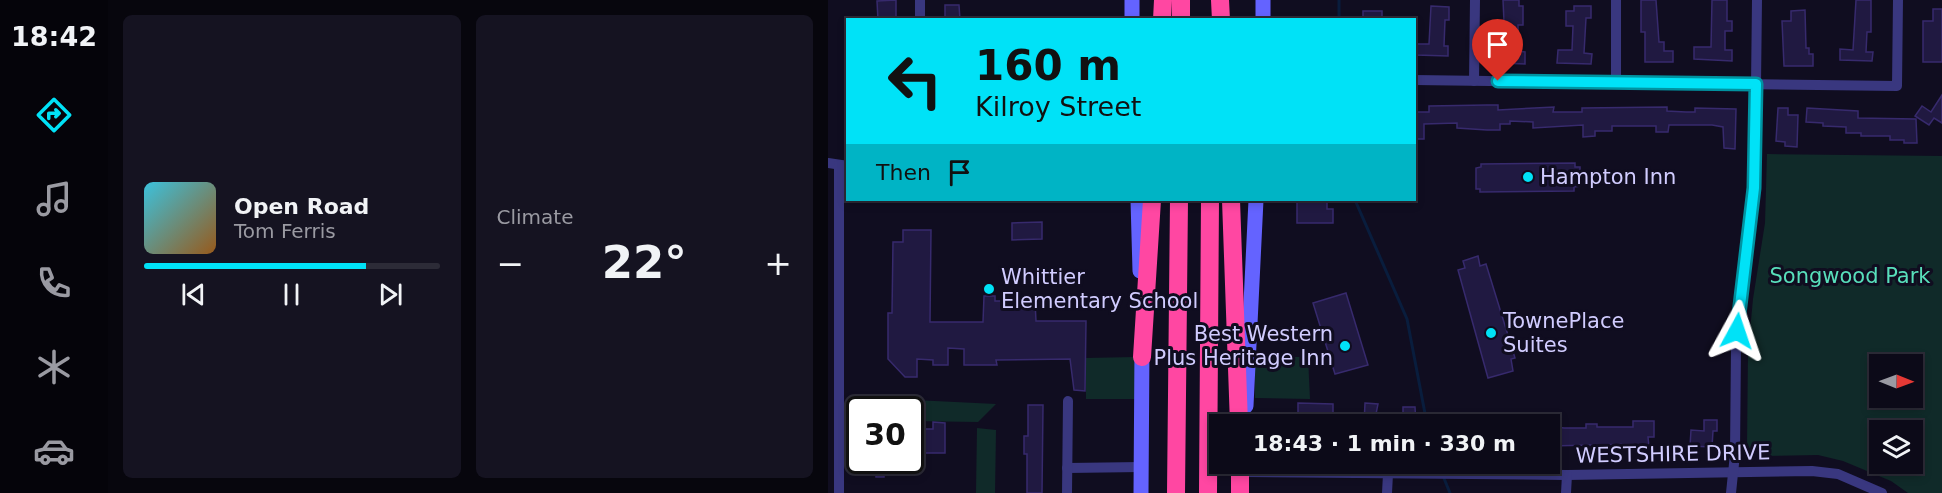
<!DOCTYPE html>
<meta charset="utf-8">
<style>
body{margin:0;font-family:"DejaVu Sans",sans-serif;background:#151321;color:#f1f3f6;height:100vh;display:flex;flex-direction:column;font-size:22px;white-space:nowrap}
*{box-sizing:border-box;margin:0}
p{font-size:20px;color:#9a9aa2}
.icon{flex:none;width:33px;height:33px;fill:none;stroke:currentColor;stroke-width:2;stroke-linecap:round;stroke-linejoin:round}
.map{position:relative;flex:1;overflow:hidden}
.sheet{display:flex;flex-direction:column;gap:15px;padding:15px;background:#07060d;width:720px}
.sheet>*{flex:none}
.top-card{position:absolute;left:18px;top:18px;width:570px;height:183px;border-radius:0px;box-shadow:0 3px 9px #0003,0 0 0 2px #2c2b37;background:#00e2f7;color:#111;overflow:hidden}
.needle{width:39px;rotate:91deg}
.fabs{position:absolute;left:1041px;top:354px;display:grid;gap:12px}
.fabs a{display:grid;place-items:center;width:54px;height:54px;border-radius:0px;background:#0c0a18;box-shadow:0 3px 9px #0003,0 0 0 2px #2c2b37;font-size:30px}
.speed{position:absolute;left:18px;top:396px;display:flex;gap:12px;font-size:30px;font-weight:700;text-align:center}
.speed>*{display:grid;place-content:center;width:78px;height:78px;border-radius:50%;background:#0c0a18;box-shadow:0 3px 9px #0003,0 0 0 2px #2c2b37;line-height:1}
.speed .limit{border:3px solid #111;border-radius:9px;background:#fff;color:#111}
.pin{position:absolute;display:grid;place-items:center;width:51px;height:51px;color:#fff;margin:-62px -26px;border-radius:50% 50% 50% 0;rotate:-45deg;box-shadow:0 0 6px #0007}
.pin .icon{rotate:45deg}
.me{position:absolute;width:66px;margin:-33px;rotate:5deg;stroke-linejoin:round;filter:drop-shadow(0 0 4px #0008)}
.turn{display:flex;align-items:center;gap:21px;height:126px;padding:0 30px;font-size:27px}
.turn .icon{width:78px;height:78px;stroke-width:2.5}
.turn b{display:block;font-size:42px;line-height:51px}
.then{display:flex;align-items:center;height:57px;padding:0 30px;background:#0003;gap:12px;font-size:22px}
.big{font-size:45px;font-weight:600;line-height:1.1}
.sheet .tile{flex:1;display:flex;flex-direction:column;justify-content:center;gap:9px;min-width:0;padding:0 21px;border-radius:9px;background:#151321}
.song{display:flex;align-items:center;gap:18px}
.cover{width:72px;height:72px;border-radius:9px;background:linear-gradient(135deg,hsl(190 70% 55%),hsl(30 70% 35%))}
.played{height:6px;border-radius:3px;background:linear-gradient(90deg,#00e2f7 75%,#2c2b37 75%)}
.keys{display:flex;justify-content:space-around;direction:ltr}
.heat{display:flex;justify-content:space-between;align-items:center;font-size:33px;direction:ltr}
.sheet .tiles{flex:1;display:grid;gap:15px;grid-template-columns:repeat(2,1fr)}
.trip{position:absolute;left:381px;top:414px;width:351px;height:60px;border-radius:0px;background:#0c0a18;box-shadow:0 3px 9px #0003,0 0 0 2px #2c2b37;font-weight:600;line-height:60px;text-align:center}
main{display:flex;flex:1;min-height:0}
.menu{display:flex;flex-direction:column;width:108px;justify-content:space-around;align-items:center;background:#05040a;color:#9a9aa2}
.menu .icon{width:42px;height:42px}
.menu .on{color:#00e2f7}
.menu b{font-size:27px;color:#f1f3f6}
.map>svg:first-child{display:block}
</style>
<main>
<nav class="menu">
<b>18:42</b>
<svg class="icon on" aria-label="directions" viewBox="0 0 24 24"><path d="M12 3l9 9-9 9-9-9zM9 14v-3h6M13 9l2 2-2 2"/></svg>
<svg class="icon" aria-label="music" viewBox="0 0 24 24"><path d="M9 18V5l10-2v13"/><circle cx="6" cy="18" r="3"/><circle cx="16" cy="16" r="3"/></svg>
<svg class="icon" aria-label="phone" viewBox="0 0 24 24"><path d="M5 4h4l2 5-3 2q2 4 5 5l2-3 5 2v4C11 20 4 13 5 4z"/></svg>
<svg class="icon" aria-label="climate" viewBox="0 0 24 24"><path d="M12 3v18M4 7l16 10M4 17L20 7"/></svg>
<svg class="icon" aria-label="car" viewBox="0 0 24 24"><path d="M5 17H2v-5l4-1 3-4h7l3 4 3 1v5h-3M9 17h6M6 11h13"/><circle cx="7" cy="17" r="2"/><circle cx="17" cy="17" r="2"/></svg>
</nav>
<section class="sheet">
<div class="tiles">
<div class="tile">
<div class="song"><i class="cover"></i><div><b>Open Road</b><p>Tom Ferris</p></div></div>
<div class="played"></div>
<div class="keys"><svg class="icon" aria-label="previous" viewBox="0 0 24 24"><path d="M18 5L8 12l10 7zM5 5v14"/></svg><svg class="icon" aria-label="pause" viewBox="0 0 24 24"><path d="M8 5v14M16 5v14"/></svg><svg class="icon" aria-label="next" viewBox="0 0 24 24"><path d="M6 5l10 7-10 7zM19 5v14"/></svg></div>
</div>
<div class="tile"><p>Climate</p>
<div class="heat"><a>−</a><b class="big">22°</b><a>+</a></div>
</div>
</div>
</section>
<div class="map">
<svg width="1114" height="493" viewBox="0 0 1114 493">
<rect width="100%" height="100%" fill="#100d20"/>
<g fill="#102a29" fill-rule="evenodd">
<path d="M939,154L1114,156V493H1080L1063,481L1015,461L990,455L931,456L919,447L920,352L925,299L937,223ZM1052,364H1084V398H1052ZM1084,430V464H1052V430Z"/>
<polygon points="307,357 307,399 258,399 258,358"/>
<polygon points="427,357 480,357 482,399 427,398"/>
<polygon points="25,397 168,404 150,422 83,421 82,410 32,410 31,420 25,420"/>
<polygon points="149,428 168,430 167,493 148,493"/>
</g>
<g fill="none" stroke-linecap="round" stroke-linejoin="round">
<g stroke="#091d3d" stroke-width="3">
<polyline points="511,0 511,20"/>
<polyline points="527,200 579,319 599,424"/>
<polyline points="615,476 622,493"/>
</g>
</g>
<g fill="#201941" stroke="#372a6d" stroke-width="1.5">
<polygon points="68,0 68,20 50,20 49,1"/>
<polygon points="675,0 691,0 691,6 695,6 695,25 690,25 690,51 697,52 697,64 672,63 672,22 676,22"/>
<polygon points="813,0 828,0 831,42 836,42 836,51 845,51 845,62 817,62 817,32 813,32"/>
<polygon points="884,0 899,0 899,21 904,21 904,31 897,31 897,50 904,50 904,61 866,59 866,47 883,47"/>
<polygon points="1028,0 1043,0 1043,32 1039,32 1038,52 1045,52 1044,61 1012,60 1012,49 1025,50"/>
<polygon points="117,5 131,5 132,20 117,20"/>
<polygon points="603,6 621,7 621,20 617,20 616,46 620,46 620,56 588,55 588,44 601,44"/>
<polygon points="746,6 763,6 763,18 758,18 756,53 764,54 763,64 729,63 730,50 744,50 745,26 738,26 738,11 746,11"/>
<polygon points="1105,9 1114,9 1114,62 1095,62 1095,21 1105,21"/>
<polygon points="977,10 978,48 981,48 981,54 985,54 985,66 956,66 954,21 963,21 963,11"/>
<rect x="535" y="11" width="19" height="9"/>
<polygon points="1114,95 1114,123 1106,118 1101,125 1087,116 1094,106 1103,112"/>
<polygon points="659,105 670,105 670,110 726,107 725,112 754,112 754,108 839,107 839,111 858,112 867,112 867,108 908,109 907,149 896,148 895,127 884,125 841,125 840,132 828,132 828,126 784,126 784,131 767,131 767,136 755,137 755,125 705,128 705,122 682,121 682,124 672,124 672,130 659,130 629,128 629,123 596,124 596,139 586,139 586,112 601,112 601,106"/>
<polygon points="950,108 960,108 960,115 970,115 969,147 957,146 957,142 948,141"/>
<polygon points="979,108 1030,111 1030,118 1088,119 1089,143 1076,143 1076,140 1062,140 1062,136 1033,136 1033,133 1018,133 1018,127 995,126 995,123 978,122"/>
<polygon points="747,163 747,167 752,167 752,186 746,187 746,191 652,192 652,189 648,189 648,168 653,167 653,164"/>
<polygon points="469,200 499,200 499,209 505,209 505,223 469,223"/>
<polygon points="214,222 214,239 184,240 184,223"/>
<polygon points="75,230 103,230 102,322 155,322 156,296 167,296 167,301 207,301 208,321 258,321 257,391 246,390 242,359 168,360 169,365 136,365 136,349 120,348 120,365 105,365 105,360 89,359 89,377 77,377 60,359 60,313 64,313 65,242 75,242"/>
<polygon points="650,256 652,266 658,264 687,358 683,359 685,371 660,378 630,270 637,268 635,261"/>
<polygon points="518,293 540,365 507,374 485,303"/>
<polygon points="470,403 505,404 505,417 482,416 482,424 470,424"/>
<polygon points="537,403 550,404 546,424 536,424"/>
<polygon points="200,405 215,405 214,493 199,493 199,454 196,454 196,436 200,436"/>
<polygon points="575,407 587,407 588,424 575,424"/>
<polygon points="876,420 889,420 889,431 885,431 884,447 862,446 863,430 876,431"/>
<polygon points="805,421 826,421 826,437 820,437 821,447 805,447 805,444 722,446 722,426 736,428 758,428 758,424 769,424 769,427 805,427"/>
<polygon points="105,422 117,423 117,453 82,453 82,429 105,429"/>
<polygon points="41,460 56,460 56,477 48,477 48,473 41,473"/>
</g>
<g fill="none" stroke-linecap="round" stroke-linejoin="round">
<g stroke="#39377f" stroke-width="10">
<polyline points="92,20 92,0"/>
<polyline points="586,80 1069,86 1070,0"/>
<polyline points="646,81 647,0"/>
<polyline points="788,83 788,0"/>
<polyline points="0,163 20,166"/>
<polyline points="11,165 11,493"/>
<polyline points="239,468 314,467"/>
<polyline points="418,472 739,475 984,471 1010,474 1054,493"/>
<polyline points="239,493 240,401"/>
<polyline points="559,493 560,474"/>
<polyline points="738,493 739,475"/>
<polyline points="903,493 907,454 908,345 927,170 929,0"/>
</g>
<g stroke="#6463ff" stroke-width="15">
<polyline points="304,0 304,20"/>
<polyline points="435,20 435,0"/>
<polyline points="310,200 312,271"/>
<polyline points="418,406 428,200"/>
<polyline points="313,493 314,346"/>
</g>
<g stroke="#ff47a2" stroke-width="18">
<polyline points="392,0 393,20"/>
<polyline points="334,20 335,0"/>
<polyline points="353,20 353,0"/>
<polyline points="403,200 411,424"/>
<polyline points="314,357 324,200"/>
<polyline points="412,464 412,493"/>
<polyline points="348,493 351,200"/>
<polyline points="380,493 382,200"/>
</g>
</g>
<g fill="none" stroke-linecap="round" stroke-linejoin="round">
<defs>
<polyline id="route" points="670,81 928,84 926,188 909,331"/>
</defs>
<use href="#route" stroke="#0093a1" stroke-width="15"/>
<use href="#route" stroke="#00e2f7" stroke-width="10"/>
</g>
<g fill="#00e2f7" stroke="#100d20" stroke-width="2">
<circle cx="700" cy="177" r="6"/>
<circle cx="161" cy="289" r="6"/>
<circle cx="663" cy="333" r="6"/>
<circle cx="517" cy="346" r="6"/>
</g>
<g text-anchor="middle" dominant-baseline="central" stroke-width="6" stroke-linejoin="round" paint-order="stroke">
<g font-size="21" fill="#d1ccff" stroke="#100d20" text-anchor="start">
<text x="712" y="177">Hampton Inn</text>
<text x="173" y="277">Whittier<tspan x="173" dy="24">Elementary School</tspan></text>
<text x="675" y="321">TownePlace<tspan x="675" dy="24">Suites</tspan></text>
<text x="505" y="334" text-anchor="end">Best Western<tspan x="505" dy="24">Plus Heritage Inn</tspan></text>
</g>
<g font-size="21" fill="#58dfbb" stroke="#100d20">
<text x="1022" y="276">Songwood Park</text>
</g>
<g font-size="21" fill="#d1ccff" stroke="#100d20">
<text transform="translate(845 454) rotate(-1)">WESTSHIRE DRIVE</text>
</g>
</g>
</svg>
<div class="fabs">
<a><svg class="needle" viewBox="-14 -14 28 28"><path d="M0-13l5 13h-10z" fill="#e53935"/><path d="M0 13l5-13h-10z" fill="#9a9aa2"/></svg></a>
<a><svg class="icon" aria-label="layers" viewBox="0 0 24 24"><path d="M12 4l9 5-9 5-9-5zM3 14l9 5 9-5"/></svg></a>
</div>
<div class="speed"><div class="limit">30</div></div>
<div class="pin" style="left:670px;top:81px;background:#d93025"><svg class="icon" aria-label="arrive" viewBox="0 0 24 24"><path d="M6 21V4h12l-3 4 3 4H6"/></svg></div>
<svg class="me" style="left:909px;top:331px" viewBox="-20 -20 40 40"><path d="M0-17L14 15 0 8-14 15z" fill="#00e2f7" stroke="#fff" stroke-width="4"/></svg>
<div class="trip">18:43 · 1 min · 330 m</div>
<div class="top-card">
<div class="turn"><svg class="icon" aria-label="left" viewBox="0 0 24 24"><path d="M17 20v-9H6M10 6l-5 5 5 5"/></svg><div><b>160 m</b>Kilroy Street</div></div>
<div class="then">Then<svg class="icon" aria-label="arrive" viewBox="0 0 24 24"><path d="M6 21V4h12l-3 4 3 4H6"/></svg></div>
</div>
</div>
</main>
